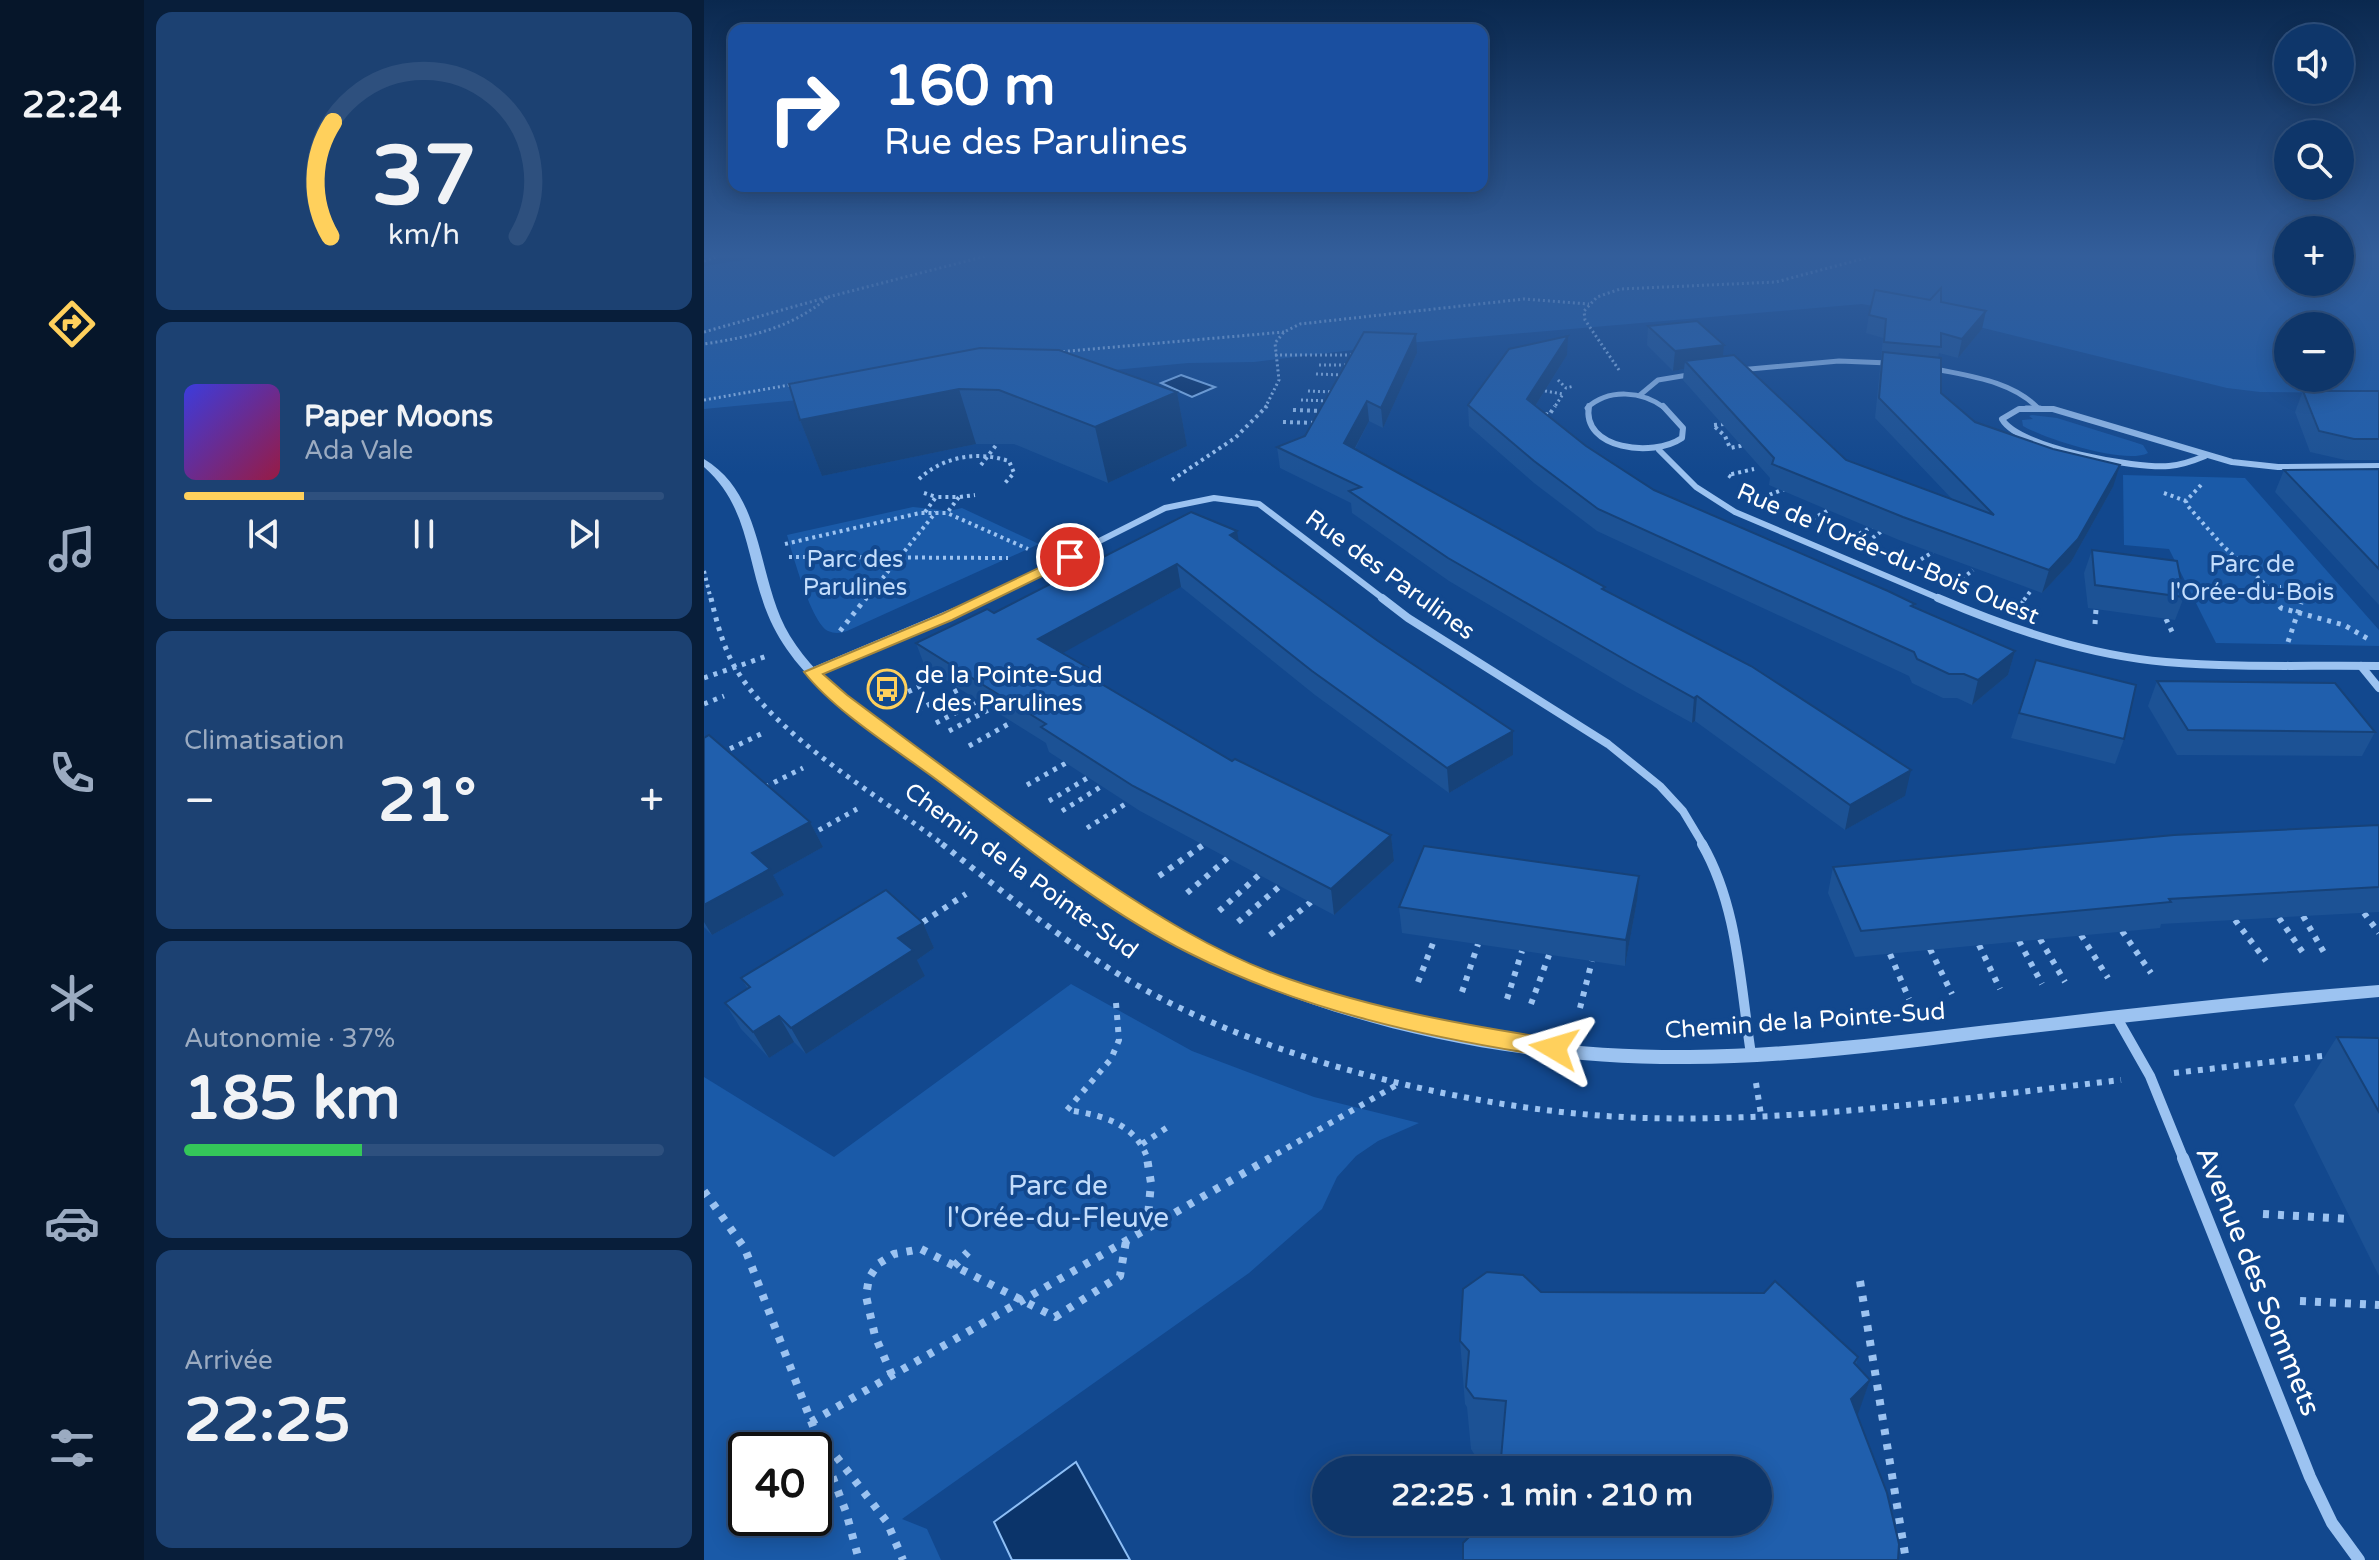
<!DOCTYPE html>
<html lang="fr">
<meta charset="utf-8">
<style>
body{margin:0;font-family:"Varela Round",sans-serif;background:#1c4172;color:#f1f3f6;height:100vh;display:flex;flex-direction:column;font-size:30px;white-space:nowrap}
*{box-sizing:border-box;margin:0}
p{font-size:26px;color:#9babc1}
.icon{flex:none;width:44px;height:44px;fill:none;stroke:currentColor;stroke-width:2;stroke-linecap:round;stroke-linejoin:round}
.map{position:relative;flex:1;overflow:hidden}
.panel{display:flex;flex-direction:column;gap:12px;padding:12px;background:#081e3a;width:560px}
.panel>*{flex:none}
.hud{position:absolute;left:24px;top:24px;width:760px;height:168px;border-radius:16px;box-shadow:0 4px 20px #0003,0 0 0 2px #2e507e;background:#1a4fa0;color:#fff;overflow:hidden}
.fabs{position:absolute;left:1570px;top:24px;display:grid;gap:16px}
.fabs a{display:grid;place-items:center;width:80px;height:80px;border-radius:50%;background:#0e366a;box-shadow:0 4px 20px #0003,0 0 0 2px #2e507e;font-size:40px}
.speed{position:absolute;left:24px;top:1432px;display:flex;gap:16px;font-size:40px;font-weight:700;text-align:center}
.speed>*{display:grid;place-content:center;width:104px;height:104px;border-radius:50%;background:#0e366a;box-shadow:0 4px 20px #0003,0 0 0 2px #2e507e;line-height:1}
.speed .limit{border:4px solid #111;border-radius:12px;background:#fff;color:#111}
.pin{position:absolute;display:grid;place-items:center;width:68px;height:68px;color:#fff;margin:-34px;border:4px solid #fff;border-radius:50%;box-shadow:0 2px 8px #0007}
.me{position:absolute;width:88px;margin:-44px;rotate:277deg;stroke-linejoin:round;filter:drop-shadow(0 0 6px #0008)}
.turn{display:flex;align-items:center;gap:28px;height:168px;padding:0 24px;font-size:36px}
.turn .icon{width:104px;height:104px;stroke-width:2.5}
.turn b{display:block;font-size:56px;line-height:68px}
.big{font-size:60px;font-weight:800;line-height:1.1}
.panel .widget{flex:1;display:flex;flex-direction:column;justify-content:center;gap:12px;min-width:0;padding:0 28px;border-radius:16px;background:#1c4172}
.panel .dial{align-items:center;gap:0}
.dial svg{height:208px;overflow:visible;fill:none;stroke:#2e507e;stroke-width:7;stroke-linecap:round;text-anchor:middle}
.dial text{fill:#f1f3f6;stroke:none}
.song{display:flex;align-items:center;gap:24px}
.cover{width:96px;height:96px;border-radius:12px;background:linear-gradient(135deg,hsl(240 70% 55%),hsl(340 70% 35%))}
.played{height:8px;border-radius:4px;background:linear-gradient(90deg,#ffd05c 25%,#2e507e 25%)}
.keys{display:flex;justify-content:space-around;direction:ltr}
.heat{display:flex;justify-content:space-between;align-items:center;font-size:44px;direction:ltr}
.charge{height:12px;border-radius:6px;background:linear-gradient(90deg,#34c759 37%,#2e507e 0)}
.trip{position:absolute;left:608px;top:1456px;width:460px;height:80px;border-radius:40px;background:#0e366a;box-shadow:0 4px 20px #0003,0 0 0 2px #2e507e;font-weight:800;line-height:80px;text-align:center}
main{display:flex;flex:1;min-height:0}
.tabs{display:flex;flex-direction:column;width:144px;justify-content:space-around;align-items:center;background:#06162a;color:#9babc1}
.tabs .icon{width:56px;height:56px}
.tabs .selected{color:#ffd05c}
.tabs b{font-size:36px;color:#f1f3f6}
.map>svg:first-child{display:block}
</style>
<main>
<nav class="tabs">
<b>22:24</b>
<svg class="icon selected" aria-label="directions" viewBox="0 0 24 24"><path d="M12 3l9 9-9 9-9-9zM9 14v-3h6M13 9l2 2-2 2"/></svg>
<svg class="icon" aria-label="music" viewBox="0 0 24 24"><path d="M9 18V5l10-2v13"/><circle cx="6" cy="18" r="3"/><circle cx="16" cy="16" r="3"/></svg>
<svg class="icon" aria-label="phone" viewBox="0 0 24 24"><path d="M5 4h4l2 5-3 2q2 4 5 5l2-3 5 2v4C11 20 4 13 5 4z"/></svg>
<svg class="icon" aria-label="climate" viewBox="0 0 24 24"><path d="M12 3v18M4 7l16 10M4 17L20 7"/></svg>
<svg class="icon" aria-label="car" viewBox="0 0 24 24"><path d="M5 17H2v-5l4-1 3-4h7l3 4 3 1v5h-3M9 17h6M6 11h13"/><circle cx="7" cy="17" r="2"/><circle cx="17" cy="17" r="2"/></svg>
<svg class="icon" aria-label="filters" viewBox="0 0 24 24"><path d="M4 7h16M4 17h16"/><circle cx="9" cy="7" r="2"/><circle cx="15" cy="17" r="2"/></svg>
</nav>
<section class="panel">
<div class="widget dial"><svg viewBox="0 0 100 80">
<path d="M14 69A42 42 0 1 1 86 69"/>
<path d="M14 69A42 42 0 0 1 15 25" stroke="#ffd05c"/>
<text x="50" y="56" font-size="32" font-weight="700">37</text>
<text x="50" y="72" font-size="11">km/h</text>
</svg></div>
<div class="widget">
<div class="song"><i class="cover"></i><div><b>Paper Moons</b><p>Ada Vale</p></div></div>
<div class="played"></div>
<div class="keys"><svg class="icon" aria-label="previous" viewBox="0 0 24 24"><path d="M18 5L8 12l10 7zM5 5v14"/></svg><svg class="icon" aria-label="pause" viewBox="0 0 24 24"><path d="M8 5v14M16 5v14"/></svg><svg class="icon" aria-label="next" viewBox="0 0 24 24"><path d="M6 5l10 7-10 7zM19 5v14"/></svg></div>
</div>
<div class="widget"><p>Climatisation</p>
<div class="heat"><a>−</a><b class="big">21°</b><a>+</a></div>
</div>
<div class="widget"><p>Autonomie · 37%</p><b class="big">185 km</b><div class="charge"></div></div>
<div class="widget"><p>Arrivée</p><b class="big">22:25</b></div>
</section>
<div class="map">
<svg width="1675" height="1560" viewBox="0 0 1675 1560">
<rect width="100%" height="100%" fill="#12488e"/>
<g fill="#1a5aa8" fill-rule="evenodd">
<path d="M65,256H1584V282H1636V256H1675V393L1556,392L1523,388L1251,321L1158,304L715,342L550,362L484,363L0,409V266ZM1584,326H1636V378H1584Z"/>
<path d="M1328,415L1353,418L1430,442L1439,445L1444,453C1421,465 1341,439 1319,426L1318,420L1329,419L1325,416Z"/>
<polygon points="1419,475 1541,478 1675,630 1675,646 1512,643 1465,549 1420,545"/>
<path d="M209,507L245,511L258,508L335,544L143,631C137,633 131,634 124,631C107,622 89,555 83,535Z"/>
<path d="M367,984L488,1051L610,1097L715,1123L674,1141L652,1156L633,1177L618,1209L545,1273L198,1519L223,1529L237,1560H0V1077L130,1157ZM42,1450H110V1518H42Z"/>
</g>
<g fill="#0b346a" stroke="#8dbef5" stroke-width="2">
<polygon points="477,375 511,387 488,397 457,383"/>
<polygon points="372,1462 426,1560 308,1560 290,1522"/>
</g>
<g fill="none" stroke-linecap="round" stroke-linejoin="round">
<g stroke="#9cc3f1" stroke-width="3" stroke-dasharray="2 3" stroke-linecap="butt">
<polyline points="0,261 14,256"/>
<polyline points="124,297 282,256"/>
<path d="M0,332L124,297C88,328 46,337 0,344"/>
<polyline points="354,352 580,332"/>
<polyline points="571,355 650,355"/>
<polyline points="615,365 644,365"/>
<polyline points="915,370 881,320 880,311 893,297 916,289 1072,282 1169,256"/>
<polyline points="612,374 639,375"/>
<polyline points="854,380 862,388 870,386"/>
<polyline points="604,391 630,392"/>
<polyline points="841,391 859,394 850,408"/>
<polyline points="0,400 91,384"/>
<polyline points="597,400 625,401"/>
<polyline points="561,408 575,380 571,343 580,332 596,324 820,299 885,304"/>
</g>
<g stroke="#9cc3f1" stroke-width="4" stroke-dasharray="3 4" stroke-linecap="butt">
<polyline points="589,410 619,411"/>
<polyline points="841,414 845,415 851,406"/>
<polyline points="579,422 613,423"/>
<polyline points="1020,424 1009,425 1021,436 1026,448 1041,445"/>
<polyline points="277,465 293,444"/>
<polyline points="1027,477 1024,475 1050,469"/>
<path d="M215,479C240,456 273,451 305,461L310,473L301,483"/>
<polyline points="468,480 531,438 563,406"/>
<polyline points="1497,485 1482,501 1483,505 1519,546 1561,584 1572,600"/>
<polyline points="220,493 232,497"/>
<polyline points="1460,493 1482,501"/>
<polyline points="256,497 271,495"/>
<polyline points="1059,497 1081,489"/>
<polyline points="221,512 232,497 255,497 243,513"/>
<polyline points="1108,519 1125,510"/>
<polyline points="1149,537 1168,527"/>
<polyline points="1163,542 1178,531"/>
<polyline points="81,544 216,513 243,513 324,549"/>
<polyline points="85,557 304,558"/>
<polyline points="1211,563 1229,552"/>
<polyline points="0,571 7,600"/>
<polyline points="1258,579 1269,570"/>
<polyline points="1555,587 1577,587"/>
<polyline points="161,600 232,512"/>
<polyline points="1320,600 1328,589"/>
</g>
<g stroke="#9cc3f1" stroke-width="5" stroke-dasharray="4 6" stroke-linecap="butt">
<path d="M7,598C12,620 18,642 28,662C67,735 175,795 241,846"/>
<polyline points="1570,598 1577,608 1640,625 1666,640"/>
<polyline points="1317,605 1322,598"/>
<polyline points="1462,619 1470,636"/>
<polyline points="1391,624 1392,609"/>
<polyline points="136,631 162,598"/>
<polyline points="1584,642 1597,603"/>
<polyline points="0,678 63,656"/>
<polyline points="195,696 236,677"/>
<polyline points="0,704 20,696"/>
<polyline points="214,710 256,689"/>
<polyline points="232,723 274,701"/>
<polyline points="245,731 286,709"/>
<polyline points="265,746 308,722"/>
<polyline points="17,753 57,734"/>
<polyline points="323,785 362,763"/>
<polyline points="61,787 99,768"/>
<polyline points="345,801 385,777"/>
<polyline points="358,811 398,786"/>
<polyline points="383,828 423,803"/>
<polyline points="106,835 153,809"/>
</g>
<g stroke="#9cc3f1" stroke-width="6" stroke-dasharray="5 7" stroke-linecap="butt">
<path d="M238,844C311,901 381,960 464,1002C597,1069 793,1114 942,1118C1101,1122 1260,1098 1417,1080"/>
<polyline points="455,876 499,845"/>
<polyline points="483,893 524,858"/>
<polyline points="515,911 555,875"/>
<polyline points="1660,913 1675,933"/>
<polyline points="1599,916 1622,956"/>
<polyline points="1575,918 1602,957"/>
<polyline points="1531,920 1562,961"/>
<polyline points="219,922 262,894"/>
<polyline points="534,922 576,886"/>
<polyline points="1418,931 1447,973"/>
<polyline points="566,935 607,902"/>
<polyline points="1377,935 1404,978"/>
<polyline points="1336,939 1361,982"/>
<polyline points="1315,941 1338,984"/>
<polyline points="1275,945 1296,989"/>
<polyline points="1226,949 1248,994"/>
<polyline points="1186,954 1205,999"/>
<polyline points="714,982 731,938"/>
<polyline points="758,992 774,944"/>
<polyline points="803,999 818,951"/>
<path d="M412,1003L415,1040L407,1059L363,1110C398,1115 432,1123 444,1160"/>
<polyline points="827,1004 845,955"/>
<polyline points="876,1008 888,961"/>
<polyline points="1470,1073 1627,1055"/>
<polyline points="1052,1083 1057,1115"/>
<polyline points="438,1144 467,1125"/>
<polyline points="562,1160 696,1083"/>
</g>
<g stroke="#9cc3f1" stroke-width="8" stroke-dasharray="6 9" stroke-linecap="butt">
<polyline points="0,1191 41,1249 142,1512 155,1560"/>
<polyline points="1559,1214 1646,1219"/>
<polyline points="443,1227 447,1183 443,1158"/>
<polyline points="250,1266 264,1252"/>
<polyline points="1156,1281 1202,1560"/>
<polyline points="1596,1301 1675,1305"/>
<polyline points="188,1375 171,1336 162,1296 165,1278 174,1264 190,1254 217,1249 351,1317 416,1276 422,1241"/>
<polyline points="107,1422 566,1158"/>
<polyline points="114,1433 183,1522 199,1560"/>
</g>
<g stroke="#9cc3f1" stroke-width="5">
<path d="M1227,368C1263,376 1306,380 1333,407"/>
<polyline points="1035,370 1135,361 1185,363"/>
<polyline points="936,395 954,380 990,374"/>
<path d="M883,408C905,388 938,391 961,408"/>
<polyline points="1322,408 1336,408"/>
</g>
<g stroke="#9cc3f1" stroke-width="6">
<path d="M885,406C877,449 949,458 978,438L979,428L959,406"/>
<polyline points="955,450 992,487 1031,512 1239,600"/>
<path d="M1501,456C1489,461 1478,465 1465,466C1432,469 1314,448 1298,419L1315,409H1349L1528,462L1574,467L1675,466"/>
<polyline points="278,600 461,508 510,498 555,504 681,600"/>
</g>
<g stroke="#9cc3f1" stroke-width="8">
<polyline points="678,598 704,618 904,744 956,786 979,811 1000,846"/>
<path d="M1234,598C1307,629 1382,655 1462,662C1532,668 1604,665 1675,666"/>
<polyline points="1657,666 1675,688"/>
<polyline points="108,672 283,598"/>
</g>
<g stroke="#9cc3f1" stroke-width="10">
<path d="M998,844C1034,906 1036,984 1047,1054"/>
<polyline points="1413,1018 1446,1076 1480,1160"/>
</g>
<polyline stroke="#9cc3f1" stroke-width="12" points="1479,1158 1606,1477 1628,1523 1655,1560"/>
<path fill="#9cc3f1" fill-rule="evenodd" d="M0,459C62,496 52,580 86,636C118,688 174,721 222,757C274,795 326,832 379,869C429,903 480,937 535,962C675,1024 833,1051 986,1050C1094,1049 1203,1034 1311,1022C1432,1008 1553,994 1675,985V997C1553,1008 1432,1021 1310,1035C1202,1048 1093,1064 984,1064C827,1065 667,1035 524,971C442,934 369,878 297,826C240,784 181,744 128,698C101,675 77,647 64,615C42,562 46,507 0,467Z"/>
</g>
<g fill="#1c5295">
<polygon points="1237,302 1278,329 1254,358 1235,353 1234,358 1237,393 1271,422 1409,487 1367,562 1338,593 1195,540 1065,485 1066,478 979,380 980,369 969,371 943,345 944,326 1019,356 1142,460 1249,500 1171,418 1179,338 1162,333 1165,315"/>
<polygon points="276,348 473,392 483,446 404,483 310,444 272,444 118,476 96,420"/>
<polygon points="713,353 679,428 665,421 651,449 901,591 1201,796 1141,830 991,721 988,723 923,687 745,581 648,513 647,503 576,468 573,447 601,436"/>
<polygon points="863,355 832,405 882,446 950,490 1211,604 1210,607 1311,651 1304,675 1268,705 1253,698 1239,698 1208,683 1205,676 893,531 830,483 765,426 764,405"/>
<polygon points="1599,391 1675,391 1675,460 1641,460 1606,452 1591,412"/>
<polygon points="1675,469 1675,605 1571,492 1580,470"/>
<polygon points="534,541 674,641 809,731 809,755 745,793 611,695 477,587 358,653 389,679 528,761 687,835 690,861 630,915 436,811 345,752 342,743 221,667 212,643 290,613"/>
<polygon points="1388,550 1480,597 1471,620 1384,608 1380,573"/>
<polygon points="1453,681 1671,732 1658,756 1473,755 1444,706"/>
<polygon points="1315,713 1420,739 1411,764 1307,738"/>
<polygon points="0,738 106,822 119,847 69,875 80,895 8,935 0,927"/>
<polygon points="1675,825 1675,912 1457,924 1456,928 1151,957 1124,893 1129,867"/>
<polygon points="933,901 921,966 698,933 695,907"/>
<polygon points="219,923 230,948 213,960 221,976 102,1054 90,1042 65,1058 37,1029 21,1003 44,989 37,978"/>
<polygon points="1633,1037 1675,1038 1675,1276 1590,1105"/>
<polygon points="837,1292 1154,1357 1152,1365 1166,1380 1153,1415 1054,1522 797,1462 774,1460 767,1449 763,1407 761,1404 756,1341"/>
</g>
<g fill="#164279">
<polygon points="1282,311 1278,329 1254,358 1258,339"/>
<polygon points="712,334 713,353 679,428 677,408"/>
<polygon points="864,336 863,355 823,419 823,399"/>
<polygon points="1020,345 1018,365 981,361 980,369 969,371 971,351"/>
<polygon points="255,389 272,444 118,476 96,420"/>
<polygon points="473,392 483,446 404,483 391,427"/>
<polygon points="663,401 665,421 642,465 640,443"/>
<polygon points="1416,465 1409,487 1367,562 1338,593 1345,570"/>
<polygon points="533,531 537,554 526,535"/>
<polygon points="473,564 477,587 341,663 334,639"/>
<polygon points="1311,651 1304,675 1268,705 1274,680"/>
<polygon points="386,669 393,694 379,673"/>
<polygon points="993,696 991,721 988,723 990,698"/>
<polygon points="809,731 809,755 745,793 743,768"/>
<polygon points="1207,770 1201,796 1141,830 1146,805"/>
<polygon points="106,822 119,847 69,875 80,895 8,935 0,922 0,905 48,853"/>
<polygon points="687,835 690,861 630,915 627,889"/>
<polygon points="935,876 933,901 921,966 922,940"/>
<polygon points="219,923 230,948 213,960 221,976 102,1054 87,1028 194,938"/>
<polygon points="75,1016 90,1042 65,1058 49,1032"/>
<polygon points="1166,1380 1144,1442 1147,1399"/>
</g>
<g fill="#205fad" stroke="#164279" stroke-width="2">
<polygon points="1237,288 1237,302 1282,311 1258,339 1237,333 1237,347 1180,342 1182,319 1165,315 1171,290 1226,300"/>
<polygon points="993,321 1020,345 971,351 944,326"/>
<polygon points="660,332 712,334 677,408 663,401 640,443 901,587 898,589 1047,666 1207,770 1146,805 993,696 990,698 925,662 744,558 645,491 657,487 573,447 601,436"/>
<polygon points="864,336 823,399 882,446 950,490 1184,591 1211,604 1207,606 1311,651 1274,680 1260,674 1245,674 1213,659 1210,652 894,509 830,461 764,405 805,349"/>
<polygon points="276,348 355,350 473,392 391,427 295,390 255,389 96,420 85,384"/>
<polygon points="1179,352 1237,358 1237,393 1271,422 1349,449 1416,465 1374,539 1345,570 1199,517 1068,464 1070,458 981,361 1030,355 1142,460 1290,515 1175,398"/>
<polygon points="1599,391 1675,391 1675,439 1650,439 1615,431"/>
<polygon points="1675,469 1675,569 1580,470"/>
<polygon points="487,512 533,531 526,535 674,641 809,731 743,768 608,671 473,564 334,639 386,669 379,673 528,761 531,759 687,835 627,889 429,786 337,727 342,724 212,643 283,609 290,613"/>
<polygon points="1388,550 1473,561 1480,597 1391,585"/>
<polygon points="1332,660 1432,685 1420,739 1315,713"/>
<polygon points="1453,681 1631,683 1671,732 1484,730"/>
<polygon points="5,735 106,822 48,853 66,869 0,905 0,738"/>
<polygon points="1675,825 1675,887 1465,899 1467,902 1157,931 1129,867 1470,835"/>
<polygon points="720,846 935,876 922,940 695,907"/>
<polygon points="182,890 219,923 194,938 209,950 87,1028 75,1016 49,1032 21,1003 46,987 37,978"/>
<polygon points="1633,1037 1675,1038 1675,1112"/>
<polygon points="783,1272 819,1275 837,1292 1060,1293 1071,1281 1154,1357 1150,1363 1166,1380 1147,1399 1183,1493 1195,1544 1194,1560 759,1560 759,1543 780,1522 1054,1522 1054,1470 796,1470 802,1401 770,1398 762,1387 765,1351 756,1341 759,1289"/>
</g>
<linearGradient id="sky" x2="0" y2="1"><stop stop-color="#0a284e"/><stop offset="0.54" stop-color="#335e9b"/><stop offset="1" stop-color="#335e9b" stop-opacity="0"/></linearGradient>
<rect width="1675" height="474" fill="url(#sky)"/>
<path fill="#ffd05c" stroke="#a6873c" stroke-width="2" d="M366,553L371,554V560L248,620L119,674L143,695C222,754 301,814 383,869C447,912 512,954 585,979C671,1009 760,1025 850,1039L858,1042L861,1048L858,1055L850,1057C724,1038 600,1011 485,953C399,910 318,844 241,786C198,753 133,714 100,672L238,614Z"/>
<defs>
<symbol id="bus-ring" viewBox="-11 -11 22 22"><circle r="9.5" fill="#12488e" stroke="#ffd05c" stroke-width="1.5"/><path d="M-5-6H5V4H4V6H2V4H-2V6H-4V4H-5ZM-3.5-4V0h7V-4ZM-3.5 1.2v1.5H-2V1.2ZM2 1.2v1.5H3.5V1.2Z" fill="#ffd05c"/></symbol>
</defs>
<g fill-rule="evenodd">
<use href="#bus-ring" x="161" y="667" width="44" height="44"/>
</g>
<g text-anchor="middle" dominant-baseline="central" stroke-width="8" stroke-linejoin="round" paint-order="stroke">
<g font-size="24" fill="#fff" stroke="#12488e">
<text transform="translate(1184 554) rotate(23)">Rue de l'Orée-du-Bois Ouest</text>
<text transform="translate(686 575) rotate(36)">Rue des Parulines</text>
<text transform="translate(317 871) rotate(36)">Chemin de la Pointe-Sud</text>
<text transform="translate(1101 1021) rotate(-4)">Chemin de la Pointe-Sud</text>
</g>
<g font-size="24" fill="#c3ddfc" stroke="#12488e">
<text x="151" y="559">Parc des<tspan x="151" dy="28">Parulines</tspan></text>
<text x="1548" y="564">Parc de<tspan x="1548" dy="28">l'Orée-du-Bois</tspan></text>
</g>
<g font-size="24" fill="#fff" stroke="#12488e" text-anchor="start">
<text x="211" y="675">de la Pointe-Sud<tspan x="211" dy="28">/ des Parulines</tspan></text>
</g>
<g font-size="28" fill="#c3ddfc" stroke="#12488e">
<text x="354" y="1186">Parc de<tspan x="354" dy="32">l'Orée-du-Fleuve</tspan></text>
</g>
<g font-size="28" fill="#fff" stroke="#12488e">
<text transform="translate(1554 1281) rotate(68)">Avenue des Sommets</text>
</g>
</g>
</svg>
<div class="fabs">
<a><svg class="icon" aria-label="sound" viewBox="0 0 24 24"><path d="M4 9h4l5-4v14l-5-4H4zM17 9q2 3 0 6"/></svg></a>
<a><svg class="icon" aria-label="search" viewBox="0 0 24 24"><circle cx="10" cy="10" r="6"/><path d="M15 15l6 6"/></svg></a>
<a>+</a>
<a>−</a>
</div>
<div class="speed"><div class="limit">40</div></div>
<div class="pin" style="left:366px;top:557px;background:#d93025"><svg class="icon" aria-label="arrive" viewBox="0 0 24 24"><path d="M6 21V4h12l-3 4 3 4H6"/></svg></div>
<svg class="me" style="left:850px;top:1048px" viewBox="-20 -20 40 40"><path d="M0-17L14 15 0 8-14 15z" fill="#ffd05c" stroke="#fff" stroke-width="4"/></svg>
<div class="trip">22:25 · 1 min · 210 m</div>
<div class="hud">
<div class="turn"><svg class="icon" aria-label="right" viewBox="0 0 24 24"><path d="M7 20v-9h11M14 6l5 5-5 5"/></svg><div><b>160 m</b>Rue des Parulines</div></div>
</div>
</div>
</main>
